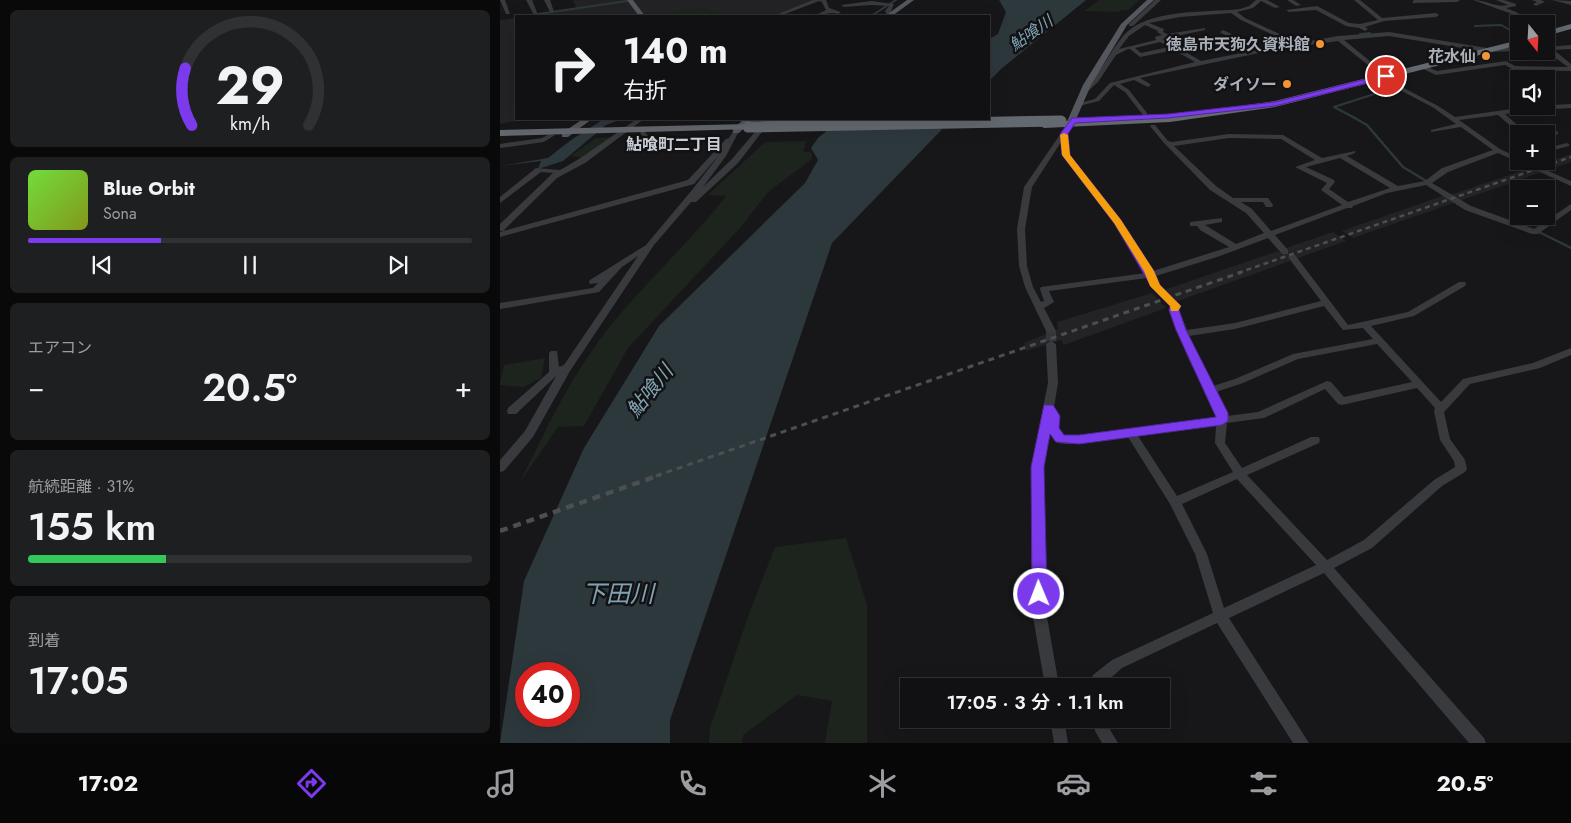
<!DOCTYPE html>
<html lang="ja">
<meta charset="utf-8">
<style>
body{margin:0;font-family:Jost,"Noto Sans JP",sans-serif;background:#1e1f21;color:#f1f3f6;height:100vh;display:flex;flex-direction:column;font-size:19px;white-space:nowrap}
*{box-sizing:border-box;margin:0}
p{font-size:16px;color:#9c9da0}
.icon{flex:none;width:28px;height:28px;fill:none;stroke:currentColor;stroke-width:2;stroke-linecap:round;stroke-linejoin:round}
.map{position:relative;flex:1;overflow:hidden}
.details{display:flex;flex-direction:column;gap:10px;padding:10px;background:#09090a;width:500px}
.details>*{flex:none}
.hud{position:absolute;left:15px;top:15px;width:475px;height:105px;border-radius:0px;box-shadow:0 5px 20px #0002,0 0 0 1px #303133;background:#111113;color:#f1f3f6;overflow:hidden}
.needle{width:32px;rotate:162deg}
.fabs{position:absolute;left:1010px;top:15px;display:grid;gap:10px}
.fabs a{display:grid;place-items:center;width:45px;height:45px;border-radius:0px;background:#111113;box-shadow:0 5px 20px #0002,0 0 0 1px #303133;font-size:25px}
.speed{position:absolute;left:15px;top:662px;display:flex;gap:10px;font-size:25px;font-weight:700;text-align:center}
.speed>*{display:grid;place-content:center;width:65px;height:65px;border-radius:50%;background:#111113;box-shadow:0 5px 20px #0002,0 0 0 1px #303133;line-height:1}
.speed .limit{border:8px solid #d22;background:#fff;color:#111}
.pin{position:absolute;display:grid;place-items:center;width:42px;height:42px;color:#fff;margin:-21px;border:2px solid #fff;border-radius:50%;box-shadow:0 1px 5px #0007}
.me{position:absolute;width:55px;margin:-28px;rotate:359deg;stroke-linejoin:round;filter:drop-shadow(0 0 4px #0008)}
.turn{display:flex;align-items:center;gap:18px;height:105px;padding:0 25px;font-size:22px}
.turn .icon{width:65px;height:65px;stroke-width:2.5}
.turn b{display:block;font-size:35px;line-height:42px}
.big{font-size:38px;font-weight:600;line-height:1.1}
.details .tile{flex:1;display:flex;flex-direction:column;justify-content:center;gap:8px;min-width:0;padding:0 18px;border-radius:8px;background:#1e1f21}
.details .dial{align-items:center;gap:0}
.dial svg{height:130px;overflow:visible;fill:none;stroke:#303133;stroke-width:7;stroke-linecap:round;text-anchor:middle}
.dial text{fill:#f1f3f6;stroke:none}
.song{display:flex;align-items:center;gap:15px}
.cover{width:60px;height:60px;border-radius:8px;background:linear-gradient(135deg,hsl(100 70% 55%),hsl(70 70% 35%))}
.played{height:5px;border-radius:2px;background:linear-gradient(90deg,#7c3aed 30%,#303133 30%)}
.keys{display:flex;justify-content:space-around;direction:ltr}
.heat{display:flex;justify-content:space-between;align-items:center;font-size:28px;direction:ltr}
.charge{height:8px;border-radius:4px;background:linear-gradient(90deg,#34c759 31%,#303133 0)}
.trip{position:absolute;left:400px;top:678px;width:270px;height:50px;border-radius:0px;background:#111113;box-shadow:0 5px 20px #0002,0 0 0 1px #303133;font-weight:600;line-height:50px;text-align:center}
.menu{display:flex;height:80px;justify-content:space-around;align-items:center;background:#070708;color:#9c9da0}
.menu .icon{width:35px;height:35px}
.menu .active{color:#7c3aed}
.menu b{font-size:22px;color:#f1f3f6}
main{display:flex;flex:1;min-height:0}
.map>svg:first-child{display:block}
</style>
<main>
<section class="details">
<div class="tile dial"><svg viewBox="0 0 100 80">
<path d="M14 69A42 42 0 1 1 86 69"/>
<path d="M14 69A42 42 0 0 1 10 34" stroke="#7c3aed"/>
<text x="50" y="56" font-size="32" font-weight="700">29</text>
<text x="50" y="72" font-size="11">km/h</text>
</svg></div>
<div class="tile">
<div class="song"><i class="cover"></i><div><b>Blue Orbit</b><p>Sona</p></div></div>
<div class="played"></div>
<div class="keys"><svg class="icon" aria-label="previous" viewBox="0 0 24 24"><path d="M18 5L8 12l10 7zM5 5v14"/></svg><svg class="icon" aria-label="pause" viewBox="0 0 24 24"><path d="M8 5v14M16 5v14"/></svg><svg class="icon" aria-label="next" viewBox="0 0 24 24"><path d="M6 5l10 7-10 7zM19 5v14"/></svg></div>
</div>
<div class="tile"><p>エアコン</p>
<div class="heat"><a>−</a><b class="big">20.5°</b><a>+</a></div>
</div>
<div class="tile"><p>航続距離 · 31%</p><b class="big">155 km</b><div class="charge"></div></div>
<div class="tile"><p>到着</p><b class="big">17:05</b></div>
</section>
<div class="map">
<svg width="1071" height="743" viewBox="0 0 1071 743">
<rect width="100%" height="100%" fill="#171719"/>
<g fill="#232326">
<polygon points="73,0 314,0 274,16 25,16 76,8"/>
<polygon points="16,18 16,119 25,119 0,124 0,20"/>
<polygon points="1071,154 1071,162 959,201 950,195"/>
<polygon points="945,195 956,202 853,238 842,231"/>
<polygon points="833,232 846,241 798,258 792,257 789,258 790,261 678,301 675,301 664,290 778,251 781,253 788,251 786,248"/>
<polygon points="652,293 666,308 564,345 561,340 526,351 524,343 558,329 557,322"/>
</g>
<g fill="#1d241d">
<polygon points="599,0 637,0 639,1 628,10 621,10 618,12 584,11"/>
<polygon points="206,7 209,12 217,10 221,16 148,16"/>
<polygon points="114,137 85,158 71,156 96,138"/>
<path d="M307,141L303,151L312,153V159L268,192L240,228L128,348L84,426L58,427L20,482C41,440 62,394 89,355C128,297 183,251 226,196L208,195L265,142Z"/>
<polygon points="45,358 41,378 24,387 0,385 4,365"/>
<polygon points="346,538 367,605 367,743 325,743 332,701 297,695 243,735 242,743 209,743 210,728 251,608 275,547"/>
</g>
<g fill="#2d383d" fill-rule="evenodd">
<polygon points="499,0 586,0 501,69 489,81 489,39 498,34 506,12"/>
<polygon points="104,119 122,119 106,125 63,161 38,169 41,161 0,166 48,158 71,140"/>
<path d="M341,119H452L332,243L170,720V743H0L24,581L84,448L159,326L305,183L318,160L311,148L318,138ZM26,674H69V716H26Z"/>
</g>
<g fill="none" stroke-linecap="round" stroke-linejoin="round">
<g stroke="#2d383d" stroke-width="2">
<polyline points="38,14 127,1"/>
<polyline points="371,16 396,0"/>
<polyline points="975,26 1001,25 1019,35"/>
<polyline points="860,34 870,33"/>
<polyline points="855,118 834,107 896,87"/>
</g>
<g stroke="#2d383d" stroke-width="2.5">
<polyline points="853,117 867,125 903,167 928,182"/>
<polyline points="1039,232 1071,248"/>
</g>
<polyline stroke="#343639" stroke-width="10" stroke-dasharray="10 5" stroke-linecap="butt" points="551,331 551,344"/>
<g fill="#383a3e" fill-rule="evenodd">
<polygon points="0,0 5,0 10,14 6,14"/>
<polygon points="26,0 32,0 38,15 34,15"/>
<polygon points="44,0 50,0 54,12 50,12"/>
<path d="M313,0H326L329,8L341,12L338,14C329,11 323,16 314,16L326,10L322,2L319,1L280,16H273Z"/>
<polygon points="655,0 661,0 633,26 629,26 629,24"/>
<path d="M756,0H767L780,7L775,8L761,1L753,8L737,12L745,18L799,43L838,36L889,32L987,48H1019V51H1021L987,52L889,36L844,40L902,87L938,106L955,117L1034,106L1071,104V108L1035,110L1005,114L1027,134H1020L998,115L959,120L1000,149L1019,158V161H1026L1071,181V186L998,153L948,172L932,183L971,206L1034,229L1071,204V210L1038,234H1032L965,210L926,185L887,193L853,206L852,208H847L775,235L788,250V254H782L768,238L720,256L656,276L659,285L681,306L679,310L687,330L735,323L821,301L788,257L792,254L795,255L848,325L908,312L959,282H965L966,284L965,286L914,316L871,326L941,402L963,379L1033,363L1071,348V355L1040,368L970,384L944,412L950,439L965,460L967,469L965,472L942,486L872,548L834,568L984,738L986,743H969L824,573L729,618L809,743H793L717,623L622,668L605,683L604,686H590L593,675L612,660L713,613L695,554L670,504L628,437C615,439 565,448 556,442C553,440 551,434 549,432L543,467L546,611L559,686H545L532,611L531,467L548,383L546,344L551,341L556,344L558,383L554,407C562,420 555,424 563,435L579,436L716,417L717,413L689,360L669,310L671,306L652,288L647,278L549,291L554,302L544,308L556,331L551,334L546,331L525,287L519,266L517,229L524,187L568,123L573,124L567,134L570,155L621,220L653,271L729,247L700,230L697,226H690V222L722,218V222L705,225L736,244L764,233L746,213L710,190L664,143L650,126L651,125H655L668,141L672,142L729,134L783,135L822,158L855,151V153L847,156L898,186L925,181L942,168L993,150L961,127L931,132V130L956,124L934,108L898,89L838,41L773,50L640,78L650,84L651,85L648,87L634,80L620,84L629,90L647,113V115H643L625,92L614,85L599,101L579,106L576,104L595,99L610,83L695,62L674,50L640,57L630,49H628L616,55L598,82L585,94H581V92C599,76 608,55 623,36C647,8 705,13 740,9L749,6ZM731,13L741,20L792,44L763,48L723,30L720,32L721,33L757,50L701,61L663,39L705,30V28L667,34L663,32L664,29L649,23L680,17ZM645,25L658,31L657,32L662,35L655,37L656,40L619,49L629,36ZM660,42L669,47L641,53L635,48ZM729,138L781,139L815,160L795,167L827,183L821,190L842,205L771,231L752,209L741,202H763L766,207H772L773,205L768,198H733L716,186L674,146ZM561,142L562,155L615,223L646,273L541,287L540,289L544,301L541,302L533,287L527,266L525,229L532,187ZM840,158L890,188L848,202L829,189L835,182L834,180L806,167ZM824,306L843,330L863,328L873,339L793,354L735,379L713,386L699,360L689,336L735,329ZM877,344L912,382L844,397L831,382L827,381L758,412L727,416V413L716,392L743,383L798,359ZM917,388L935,408L934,411L940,440L954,461L955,467L934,480L864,540L827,560L747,475L819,443L820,440L819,437H811L742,468L725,443L727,423L764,418L825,389L838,404L842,405ZM716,425L715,443L733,472L677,496L638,436ZM737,479L816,565L724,608L707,554L682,504Z"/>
<polygon points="787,0 793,0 801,5 796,6"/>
<polygon points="854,0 860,0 882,18 936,13 939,15 936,17 884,21 865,27 868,29 865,31 859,28 846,26 816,10 789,12 786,10 817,6 849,23 860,24 878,20"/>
<polygon points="914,0 960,0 957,2 912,3"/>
<path d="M973,0C986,0 996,8 1008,5L996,0H1004L1016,4V6L1006,8L1016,12L1036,24H1029L1012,14Z"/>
<polygon points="1032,0 1041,0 1045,2 1036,6 1033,4 1037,2"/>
<polygon points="1052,0 1071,1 1071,5"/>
<polygon points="371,1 394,4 391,11 391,16 387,16 385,11 389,6 371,5 344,7 341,5"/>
<polygon points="1071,45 1071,49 1054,50 1071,64 1071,71 1014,70 1005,65 936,75 919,67 922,65 937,71 1006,61 1015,66 1068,67 1046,51 1046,47"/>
<polygon points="137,119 144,119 85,163 57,178 3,231 0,231 0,224 53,173 41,172 0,203 0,197 36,168 60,170 79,159"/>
<polygon points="266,119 272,119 238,163 196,202 191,202 154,245 70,371 33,437 4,471 0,472 0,460 25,431 56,376 16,414 8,414 7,411 8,408 49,372 49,353 51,351 57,351 59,367 64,365 138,256 122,267 99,292 0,309 0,303 93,288 98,283 90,284 89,282 90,280 146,245 192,190 220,154 194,184 0,237 0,232 188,180 226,139 229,138 234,130 238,130 239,131 226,156 203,187 232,159"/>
<polygon points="1056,131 1058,132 1058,134 1046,139 1046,134"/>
<polygon points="141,132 145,132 157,147 156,148 152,148 140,133"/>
<polygon points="50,134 55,135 44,142 0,148 0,144 42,138"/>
<polygon points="1067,143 1069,144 1069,146 1046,152 1046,148"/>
<polygon points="550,719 564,719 568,743 554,743"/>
<polygon points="592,719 606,719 609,728 618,743 602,743 595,731"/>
</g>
<g fill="#54575d" fill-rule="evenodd">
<polygon points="127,0 133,0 145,16 139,16"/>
<polygon points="407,0 414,0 392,16 385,16"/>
<polygon points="647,0 654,0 627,25 591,85 574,124 567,126 566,124 583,85 621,24"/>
<polygon points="83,119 92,119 68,137 62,137 62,133"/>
<polygon points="244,119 253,119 239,133 233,133 233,129"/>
</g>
<g fill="#64686f" fill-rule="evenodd">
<polygon points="1071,24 1071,29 1046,36 1046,31"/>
<polygon points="1019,40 1019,45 775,107 670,122 544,128 539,125 544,122 670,116 775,101"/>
<polygon points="248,124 252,125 252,129 0,136 0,130"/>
</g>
<polyline stroke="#4b4e53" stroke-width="2.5" stroke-dasharray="5 4" stroke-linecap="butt" points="738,273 1071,157"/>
<polyline stroke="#4b4e53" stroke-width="3" stroke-dasharray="6 5" stroke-linecap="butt" points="156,476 742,272"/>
<polyline stroke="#4b4e53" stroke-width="4.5" stroke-dasharray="8 6" stroke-linecap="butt" points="0,531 160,475"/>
<polyline stroke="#64686f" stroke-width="11" points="248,127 561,121"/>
</g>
<polygon fill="#7c3aed" stroke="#51269a" points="886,74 888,78 775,106 668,118 575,123 568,134 570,155 621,220 654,271 660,285 681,306 679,310 686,330 728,413 728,421 722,425 579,444 556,442 550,434 544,467 547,594 544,598 539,600 534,598 532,594 531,467 544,405 553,405 560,416 559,428 564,435 579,435 716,417 676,330 669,310 670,306 652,288 614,223 562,155 560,134 572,118 668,114 775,102"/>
<polygon fill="#f59e0b" points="564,133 568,135 570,155 621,220 654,271 660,285 681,306 678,311 671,311 670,306 650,286 644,271 614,223 562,155 560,135"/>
<g fill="#f29536" stroke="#121214" stroke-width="2">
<circle cx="820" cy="44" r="5"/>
<circle cx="986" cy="56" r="5"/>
<circle cx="787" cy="84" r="5"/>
</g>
<g text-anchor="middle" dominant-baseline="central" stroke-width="5" stroke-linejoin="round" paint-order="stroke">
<g font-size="16" font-style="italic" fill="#80a3b3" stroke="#121214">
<text transform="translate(531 33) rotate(-35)">鮎喰川</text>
</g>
<g font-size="16" font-weight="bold" fill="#a9b0b9" stroke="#121214" text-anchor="end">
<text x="810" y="44">徳島市天狗久資料館</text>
<text x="976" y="56">花水仙</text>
<text x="777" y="84">ダイソー</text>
</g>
<g font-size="16" font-weight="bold" fill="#caced5" stroke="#121214">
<text x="174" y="144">鮎喰町二丁目</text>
</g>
<g font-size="20" font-style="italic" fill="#80a3b3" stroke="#121214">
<text transform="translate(150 391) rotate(-51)">鮎喰川</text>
</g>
<g font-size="24" font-style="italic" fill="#80a3b3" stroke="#121214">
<text x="118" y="593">下田川</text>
</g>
</g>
</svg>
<div class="fabs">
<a><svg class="needle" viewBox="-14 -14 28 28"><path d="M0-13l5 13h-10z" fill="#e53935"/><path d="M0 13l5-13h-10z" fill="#9c9da0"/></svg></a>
<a><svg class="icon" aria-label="sound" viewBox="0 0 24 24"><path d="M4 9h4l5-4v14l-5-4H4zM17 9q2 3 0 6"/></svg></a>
<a>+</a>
<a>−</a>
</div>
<div class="speed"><div class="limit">40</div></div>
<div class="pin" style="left:886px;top:76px;background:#d93025"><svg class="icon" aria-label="arrive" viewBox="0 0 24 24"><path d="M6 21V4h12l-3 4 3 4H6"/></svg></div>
<svg class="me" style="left:539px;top:594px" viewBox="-20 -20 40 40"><circle r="17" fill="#7c3aed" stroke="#fff" stroke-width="3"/><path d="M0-11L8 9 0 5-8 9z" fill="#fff"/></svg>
<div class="trip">17:05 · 3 分 · 1.1 km</div>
<div class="hud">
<div class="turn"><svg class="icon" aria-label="right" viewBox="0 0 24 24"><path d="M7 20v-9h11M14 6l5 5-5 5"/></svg><div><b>140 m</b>右折</div></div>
</div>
</div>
</main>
<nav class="menu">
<b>17:02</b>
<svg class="icon active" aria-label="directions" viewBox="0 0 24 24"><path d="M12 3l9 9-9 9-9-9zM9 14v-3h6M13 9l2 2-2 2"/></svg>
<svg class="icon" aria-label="music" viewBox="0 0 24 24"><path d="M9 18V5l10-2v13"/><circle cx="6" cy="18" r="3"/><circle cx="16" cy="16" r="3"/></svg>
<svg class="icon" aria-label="phone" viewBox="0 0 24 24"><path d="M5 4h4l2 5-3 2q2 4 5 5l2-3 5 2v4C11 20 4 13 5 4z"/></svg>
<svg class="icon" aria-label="climate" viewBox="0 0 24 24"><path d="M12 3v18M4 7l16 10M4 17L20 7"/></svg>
<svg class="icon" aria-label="car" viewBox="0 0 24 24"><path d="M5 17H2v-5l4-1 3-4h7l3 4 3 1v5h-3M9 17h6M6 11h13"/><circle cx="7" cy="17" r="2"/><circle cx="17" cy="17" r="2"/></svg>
<svg class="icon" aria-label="filters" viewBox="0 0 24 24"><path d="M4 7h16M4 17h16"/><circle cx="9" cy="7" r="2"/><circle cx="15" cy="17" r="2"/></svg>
<b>20.5°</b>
</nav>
